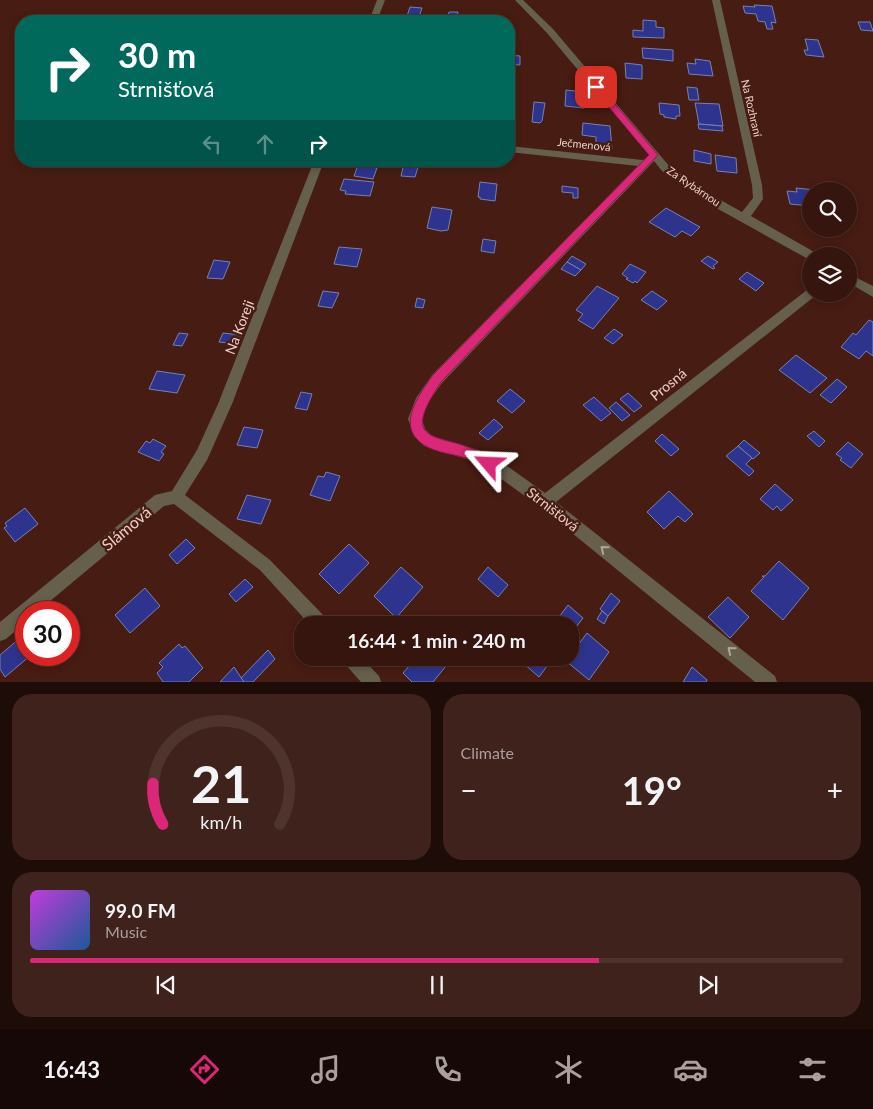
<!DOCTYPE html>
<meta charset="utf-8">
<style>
body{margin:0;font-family:Lato,sans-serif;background:#40221c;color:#f1f3f6;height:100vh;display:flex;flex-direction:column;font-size:19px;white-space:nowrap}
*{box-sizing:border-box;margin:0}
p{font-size:16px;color:#aa9f9e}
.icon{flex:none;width:28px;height:28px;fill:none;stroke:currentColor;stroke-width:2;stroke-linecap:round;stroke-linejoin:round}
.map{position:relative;height:682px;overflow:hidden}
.panel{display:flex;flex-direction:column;gap:12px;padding:12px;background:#1d0c08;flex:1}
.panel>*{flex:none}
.top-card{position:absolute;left:15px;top:15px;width:500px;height:152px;border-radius:20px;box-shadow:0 2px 8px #0003,0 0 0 1px #4f342e;background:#00695c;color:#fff;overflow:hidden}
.tools{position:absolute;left:802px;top:182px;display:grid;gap:10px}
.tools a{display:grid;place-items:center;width:55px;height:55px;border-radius:50%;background:#35150e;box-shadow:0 2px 8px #0003,0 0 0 1px #4f342e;font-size:25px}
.speed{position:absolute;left:15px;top:601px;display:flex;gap:10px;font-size:25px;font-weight:700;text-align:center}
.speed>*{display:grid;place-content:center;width:65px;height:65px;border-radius:50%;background:#35150e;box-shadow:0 2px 8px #0003,0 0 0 1px #4f342e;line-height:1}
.speed .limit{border:8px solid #d22;background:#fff;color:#111}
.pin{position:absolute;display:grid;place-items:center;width:42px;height:42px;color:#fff;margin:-21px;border-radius:10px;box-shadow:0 2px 8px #0006}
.me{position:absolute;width:55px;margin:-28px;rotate:296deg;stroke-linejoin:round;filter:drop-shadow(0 0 4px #0008)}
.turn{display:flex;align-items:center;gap:18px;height:105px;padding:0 20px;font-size:22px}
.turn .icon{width:65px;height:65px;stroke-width:2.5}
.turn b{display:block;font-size:35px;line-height:42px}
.lanes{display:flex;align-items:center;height:48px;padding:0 20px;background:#0003;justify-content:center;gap:25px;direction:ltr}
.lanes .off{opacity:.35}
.big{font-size:38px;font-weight:700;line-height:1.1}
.panel .widget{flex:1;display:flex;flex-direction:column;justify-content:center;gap:8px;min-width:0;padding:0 18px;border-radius:20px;background:#40221c}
.panel .dial{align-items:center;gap:0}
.dial svg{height:130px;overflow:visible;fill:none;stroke:#4f342e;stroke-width:7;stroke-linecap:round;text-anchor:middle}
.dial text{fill:#f1f3f6;stroke:none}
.song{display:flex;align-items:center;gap:15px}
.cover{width:60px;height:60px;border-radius:8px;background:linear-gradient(135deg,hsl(290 70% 55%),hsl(210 70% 35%))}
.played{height:5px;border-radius:2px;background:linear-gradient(90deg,#db2777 70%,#4f342e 70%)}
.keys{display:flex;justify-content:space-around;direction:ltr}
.heat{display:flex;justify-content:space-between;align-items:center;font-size:28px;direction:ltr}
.panel .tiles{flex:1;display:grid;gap:12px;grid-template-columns:1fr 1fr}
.widget:last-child{grid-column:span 2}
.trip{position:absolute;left:294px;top:616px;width:285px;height:50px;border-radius:20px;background:#35150e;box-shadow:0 2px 8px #0003,0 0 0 1px #4f342e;font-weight:700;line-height:50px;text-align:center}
.dock{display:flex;height:80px;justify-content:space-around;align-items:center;background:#150806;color:#aa9f9e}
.dock .icon{width:35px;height:35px}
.dock .on{color:#db2777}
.dock b{font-size:22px;color:#f1f3f6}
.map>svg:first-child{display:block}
</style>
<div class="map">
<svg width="873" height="682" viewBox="0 0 873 682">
<rect width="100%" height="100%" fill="#471c12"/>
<g fill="#2e348d" stroke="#7781ae">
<polygon points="754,5 772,6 776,23 771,22 773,29 767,29 765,22 758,21 756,14 745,13 743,6 755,7"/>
<polygon points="410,7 422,8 418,20 406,19"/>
<polygon points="449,12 458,12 456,21 442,21 443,15 448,15"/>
<polygon points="334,15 352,17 350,21 333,21 332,19"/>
<polygon points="643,20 656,21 656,27 664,28 664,38 633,37 633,30 643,31"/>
<polygon points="858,22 870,22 873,31 861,30"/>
<polygon points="805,39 818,40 824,57 806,55 804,50 808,50"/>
<polygon points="642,48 673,50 673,61 643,58"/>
<polygon points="509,55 520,56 520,65 509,64"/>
<polygon points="695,59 710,61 713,76 689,74 687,63 696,64"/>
<polygon points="625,63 642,65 642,79 626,78"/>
<polygon points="687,87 697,88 699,100 689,100"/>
<polygon points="566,90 585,92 584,108 565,106"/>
<polygon points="534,102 545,103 542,121 540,123 532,122"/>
<polygon points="659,103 679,105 680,116 676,116 676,119 664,117 664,115 660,114"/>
<polygon points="695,103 719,104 723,126 699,124"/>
<polygon points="583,123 610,126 612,149 596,148 596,137 582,135"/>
<polygon points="698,124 722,126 723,131 699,129"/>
<polygon points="694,150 711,154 711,164 694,161"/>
<polygon points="715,155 736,158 737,173 717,171"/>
<polygon points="404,163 419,164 415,177 401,176"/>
<polygon points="358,165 377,168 373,179 354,176"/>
<polygon points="344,179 374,182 370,196 345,194 346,191 340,190"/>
<polygon points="480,182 497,184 495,201 480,199 480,197 478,197"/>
<polygon points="562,186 578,188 578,198 573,198 573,193 562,192"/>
<polygon points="796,188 815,190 811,191 811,206 790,204 787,191 797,192"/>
<polygon points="432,207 452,210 448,230 441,231 427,228"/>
<polygon points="666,208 700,227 691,236 682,231 675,237 649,222"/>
<polygon points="483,239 496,241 494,253 481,251"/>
<polygon points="339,247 362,249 357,267 334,264"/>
<polygon points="572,256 586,264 581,270 567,262"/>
<polygon points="708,256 718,262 713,266 715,268 713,269 701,261"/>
<polygon points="214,260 230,262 223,279 207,278"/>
<polygon points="567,262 581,270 575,276 561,269"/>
<polygon points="630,264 646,272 637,283 635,281 633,283 626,279 628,278 622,274"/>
<polygon points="747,272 764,283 756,291 739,279"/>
<polygon points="597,286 619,298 593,329 578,320 583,314 576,310"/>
<polygon points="323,291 339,293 332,308 318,306"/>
<polygon points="652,291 667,301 657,310 641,300"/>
<polygon points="417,298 425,300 423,308 415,307"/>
<polygon points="869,320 873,322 873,356 866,351 859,359 841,347 853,333 856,335"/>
<polygon points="614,329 623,335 613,344 604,338"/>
<polygon points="179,333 188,334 182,346 173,345"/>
<polygon points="223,333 241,335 237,344 219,342"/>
<polygon points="796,355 827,378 810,393 779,370"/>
<polygon points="157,371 185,375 177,393 149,389"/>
<polygon points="837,379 847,387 831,403 820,395"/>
<polygon points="510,389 525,401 512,413 497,401"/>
<polygon points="301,392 312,394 307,410 295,408"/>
<polygon points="628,393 642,406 634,412 620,399"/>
<polygon points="594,397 611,413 601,421 583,405"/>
<polygon points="616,402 630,415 622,421 609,408"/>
<polygon points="494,419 503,427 488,440 479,433"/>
<polygon points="244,427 263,430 257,448 237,445"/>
<polygon points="814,431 825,441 819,447 807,436"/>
<polygon points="662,434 679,449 671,456 655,441"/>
<polygon points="153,439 166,446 161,452 164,454 159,461 138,452 146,441 150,443"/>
<polygon points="744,440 760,453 753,459 738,446"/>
<polygon points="848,442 863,454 851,468 840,460 842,458 836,454"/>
<polygon points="738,446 752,458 746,464 754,471 749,476 726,456"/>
<polygon points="326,472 340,476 330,501 310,495 318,476 324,477"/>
<polygon points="775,484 793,500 781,511 777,506 773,510 760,499"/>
<polygon points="669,491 693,514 685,522 678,516 664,529 647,512"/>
<polygon points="247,495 271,500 261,524 237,519"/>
<polygon points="25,508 38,524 15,542 4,528 7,526 5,523"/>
<polygon points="186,539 195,548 177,564 169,555"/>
<polygon points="349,544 369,563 339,594 319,574"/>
<polygon points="779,561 809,588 783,620 751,591 764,577 762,576 765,576"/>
<polygon points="401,567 423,587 396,618 374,596"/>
<polygon points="488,567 508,585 498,597 478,579"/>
<polygon points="245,579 253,587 236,602 229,594"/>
<polygon points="145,588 160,606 130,633 115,615"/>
<polygon points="611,593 620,601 608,616 600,609"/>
<polygon points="728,597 749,617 730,638 708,617"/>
<polygon points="568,605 583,618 570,635 570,625 553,625"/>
<polygon points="602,611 608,616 604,624 597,619"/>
<polygon points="26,633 26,655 43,655 35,661 31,655 5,677 0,669 0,655"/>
<polygon points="587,633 609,652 589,680 566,661"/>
<polygon points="179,644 182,648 185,646 203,668 189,682 163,682 157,673 163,667 159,663"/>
<polygon points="268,650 275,659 253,682 244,682 241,678"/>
<polygon points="416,658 438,658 446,666 433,682 412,682 403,673"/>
<polygon points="528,658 553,658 539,677 524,664"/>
<polygon points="234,667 244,682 220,682"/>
<polygon points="692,667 707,680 706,682 683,682"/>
</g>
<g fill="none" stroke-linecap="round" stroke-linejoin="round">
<g fill="#655f4c" fill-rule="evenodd">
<polygon points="377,0 385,0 377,21 369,21"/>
<polygon points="515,0 523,0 553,29 670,167 717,198 742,212 753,198 752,185 712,0 720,0 762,185 763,199 751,216 816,253 818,256 811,256 811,260 808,259 709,204 662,171 654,161 442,383 427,404 422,419 425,429 433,437 479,450 510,468 545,493 807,290 811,289 811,294 817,294 815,296 556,502 775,676 777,682 755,682 540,507 500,478 470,460 424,446 414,436 408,419 416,398 432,375 638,166 509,152 509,146 643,160 650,156 547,33"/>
<polygon points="314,161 324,161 232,404 207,460 185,495 270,560 327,619 329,625 310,625 260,570 174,504 164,506 37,612 26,612 26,622 6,639 0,641 0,622 155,495 172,491 197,450 218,404"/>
<polygon points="849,274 873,286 873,297 849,283"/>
<polygon points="343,658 362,658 379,676 381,682 361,682 345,664"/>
</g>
</g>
<defs><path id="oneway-chevron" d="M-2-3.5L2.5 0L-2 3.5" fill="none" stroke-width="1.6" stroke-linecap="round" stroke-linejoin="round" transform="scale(1.25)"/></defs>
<g stroke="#b5a296">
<use href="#oneway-chevron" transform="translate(604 549) rotate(-141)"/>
<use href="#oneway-chevron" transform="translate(731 650) rotate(-141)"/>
</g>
<path fill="#db2777" stroke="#8e194d" d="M593,85H599L658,155L441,382C396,449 442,431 484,454C489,457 493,459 496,464L494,468L489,470C482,467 476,462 469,459C455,454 436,453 424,445C395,426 419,395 433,375L649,155L593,88Z"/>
<g text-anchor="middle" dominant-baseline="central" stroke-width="5" stroke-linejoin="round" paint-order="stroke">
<g font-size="11" fill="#ebcec7" stroke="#471c12">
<text transform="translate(752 108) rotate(77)">Na Rozhraní</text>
<text transform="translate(584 144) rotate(6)">Ječmenová</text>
<text transform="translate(694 186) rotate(34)">Za Rybárnou</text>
</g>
<g font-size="14" fill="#ebcec7" stroke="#471c12">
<text transform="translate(239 327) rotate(-69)">Na Koreji</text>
<text transform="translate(668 384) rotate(-39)">Prosná</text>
<text transform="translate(553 509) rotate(38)">Strnišťová</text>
</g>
<g font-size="16" fill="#ebcec7" stroke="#471c12">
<text transform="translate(126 528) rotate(-40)">Slámová</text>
</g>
</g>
</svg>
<div class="tools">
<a><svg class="icon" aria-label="search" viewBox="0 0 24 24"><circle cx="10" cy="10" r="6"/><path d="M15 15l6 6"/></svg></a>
<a><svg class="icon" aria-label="layers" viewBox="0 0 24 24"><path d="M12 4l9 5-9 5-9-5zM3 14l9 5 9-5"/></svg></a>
</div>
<div class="speed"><div class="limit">30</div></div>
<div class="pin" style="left:596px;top:87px;background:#d93025"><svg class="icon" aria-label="arrive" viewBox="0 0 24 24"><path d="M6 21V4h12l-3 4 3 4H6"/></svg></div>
<svg class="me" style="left:489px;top:464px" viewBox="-20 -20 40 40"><path d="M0-17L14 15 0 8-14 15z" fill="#db2777" stroke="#fff" stroke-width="4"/></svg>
<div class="trip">16:44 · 1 min · 240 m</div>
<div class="top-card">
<div class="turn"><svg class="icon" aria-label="right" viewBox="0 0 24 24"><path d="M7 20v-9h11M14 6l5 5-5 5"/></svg><div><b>30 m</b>Strnišťová</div></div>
<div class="lanes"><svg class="icon off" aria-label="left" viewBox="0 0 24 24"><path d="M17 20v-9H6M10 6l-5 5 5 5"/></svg><svg class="icon off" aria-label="ahead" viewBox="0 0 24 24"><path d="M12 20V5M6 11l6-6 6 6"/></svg><svg class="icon" aria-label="right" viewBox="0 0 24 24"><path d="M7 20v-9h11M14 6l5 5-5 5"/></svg></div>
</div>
</div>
<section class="panel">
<div class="tiles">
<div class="widget dial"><svg viewBox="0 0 100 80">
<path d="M14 69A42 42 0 1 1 86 69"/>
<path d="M14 69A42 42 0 0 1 8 44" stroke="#db2777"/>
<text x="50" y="56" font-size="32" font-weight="700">21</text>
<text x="50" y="72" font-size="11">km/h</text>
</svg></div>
<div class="widget"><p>Climate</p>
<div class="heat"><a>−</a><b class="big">19°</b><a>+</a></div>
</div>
<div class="widget">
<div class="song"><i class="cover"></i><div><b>99.0 FM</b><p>Music</p></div></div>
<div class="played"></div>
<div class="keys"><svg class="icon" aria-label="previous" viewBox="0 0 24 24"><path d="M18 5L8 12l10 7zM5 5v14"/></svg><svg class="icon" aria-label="pause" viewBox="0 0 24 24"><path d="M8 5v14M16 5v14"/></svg><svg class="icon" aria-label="next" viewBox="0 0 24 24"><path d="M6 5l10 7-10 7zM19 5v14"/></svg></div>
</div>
</div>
</section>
<nav class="dock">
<b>16:43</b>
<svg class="icon on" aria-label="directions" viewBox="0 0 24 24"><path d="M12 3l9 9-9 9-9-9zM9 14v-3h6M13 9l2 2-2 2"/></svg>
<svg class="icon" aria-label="music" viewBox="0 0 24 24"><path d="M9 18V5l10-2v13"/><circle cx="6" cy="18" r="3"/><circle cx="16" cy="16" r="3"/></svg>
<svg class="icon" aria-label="phone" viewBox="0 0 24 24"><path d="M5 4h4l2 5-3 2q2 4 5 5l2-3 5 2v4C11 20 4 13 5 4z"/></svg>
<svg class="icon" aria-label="climate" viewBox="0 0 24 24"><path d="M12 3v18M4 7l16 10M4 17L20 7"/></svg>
<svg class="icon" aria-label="car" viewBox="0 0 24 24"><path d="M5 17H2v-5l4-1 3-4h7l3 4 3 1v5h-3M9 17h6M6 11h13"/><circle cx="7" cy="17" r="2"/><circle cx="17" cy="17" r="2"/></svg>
<svg class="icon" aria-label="filters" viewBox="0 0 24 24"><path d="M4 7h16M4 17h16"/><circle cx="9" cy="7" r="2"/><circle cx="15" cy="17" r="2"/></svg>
</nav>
